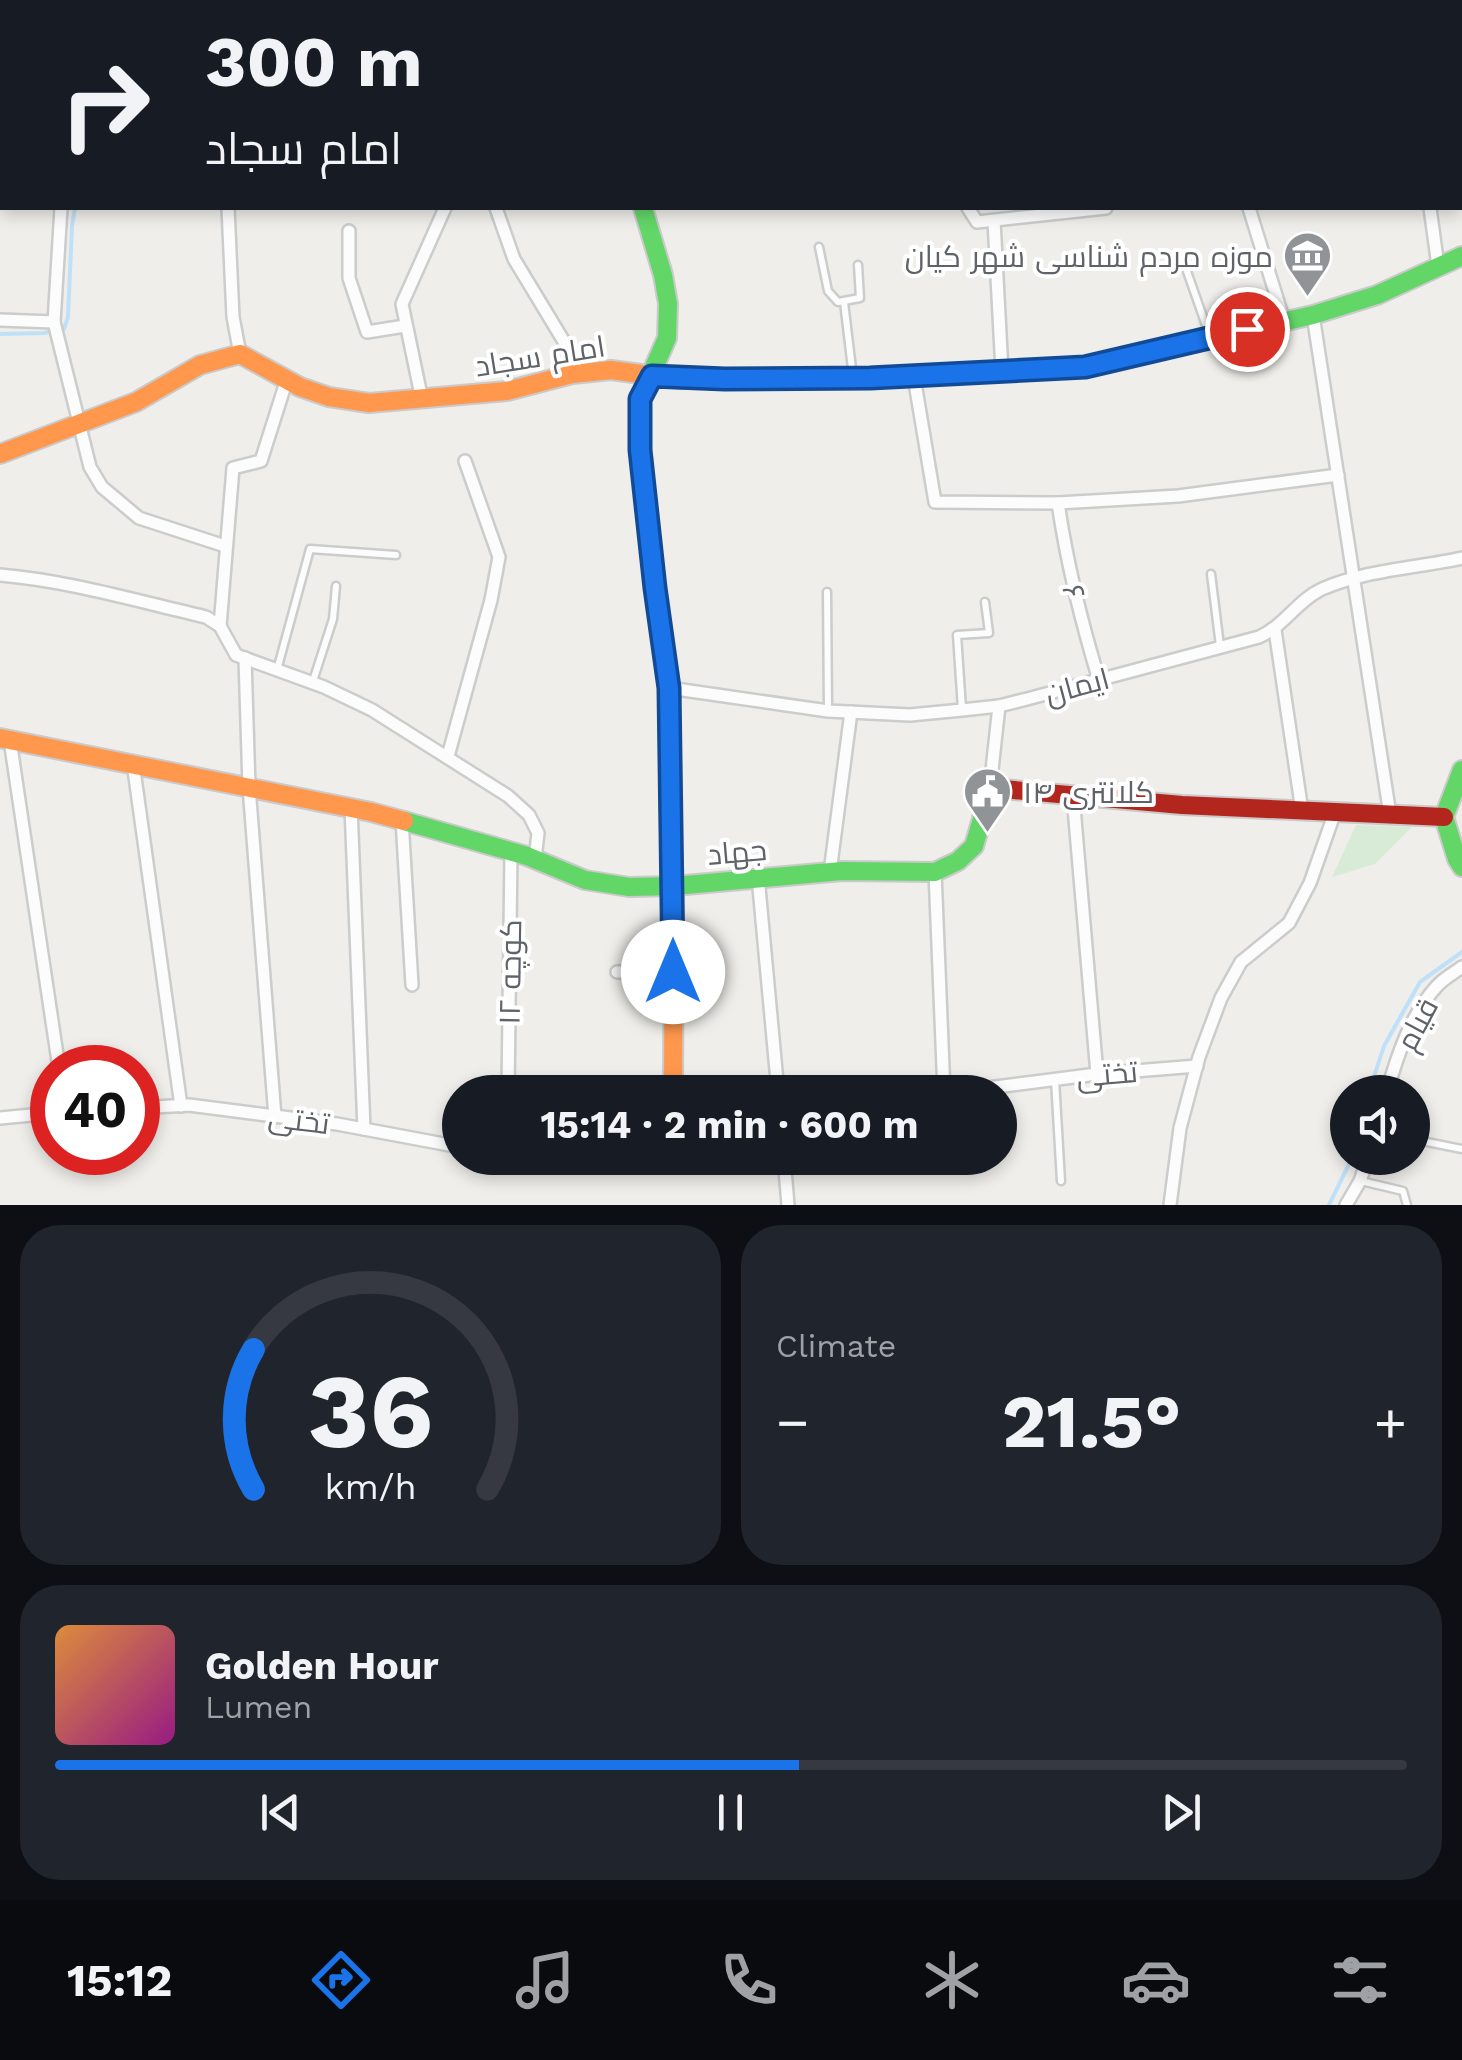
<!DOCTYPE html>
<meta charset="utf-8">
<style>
body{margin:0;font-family:"Work Sans",Cairo,sans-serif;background:#20242c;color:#f1f3f6;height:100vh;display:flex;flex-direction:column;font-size:38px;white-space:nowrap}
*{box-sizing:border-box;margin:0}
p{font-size:32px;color:#9ea1a6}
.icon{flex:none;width:55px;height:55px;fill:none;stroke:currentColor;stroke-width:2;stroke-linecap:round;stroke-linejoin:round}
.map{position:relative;height:1205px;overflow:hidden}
.sheet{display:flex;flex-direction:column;gap:20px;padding:20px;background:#0d0f14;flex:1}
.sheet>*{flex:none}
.top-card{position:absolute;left:0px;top:0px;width:1462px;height:210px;box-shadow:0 5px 15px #0003;background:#171b24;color:#f1f3f6;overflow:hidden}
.fabs{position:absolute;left:1330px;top:1075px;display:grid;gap:20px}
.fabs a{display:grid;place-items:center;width:100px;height:100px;border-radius:50%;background:#171b24;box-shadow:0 5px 15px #0003;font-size:50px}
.speed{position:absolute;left:30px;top:1045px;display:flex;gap:20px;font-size:50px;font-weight:700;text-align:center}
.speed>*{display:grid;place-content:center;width:130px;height:130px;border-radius:50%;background:#171b24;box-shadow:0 5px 15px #0003;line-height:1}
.speed .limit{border:15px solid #d22;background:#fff;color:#111}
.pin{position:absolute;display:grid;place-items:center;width:85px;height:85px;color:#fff;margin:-42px;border:5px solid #fff;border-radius:50%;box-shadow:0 2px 10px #0007}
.me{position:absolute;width:110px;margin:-55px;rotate:0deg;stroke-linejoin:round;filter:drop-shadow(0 0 8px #0008)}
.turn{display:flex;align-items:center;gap:35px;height:210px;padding:0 40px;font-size:45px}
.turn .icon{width:130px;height:130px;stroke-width:2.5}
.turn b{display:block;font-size:70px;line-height:85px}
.big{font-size:75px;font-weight:700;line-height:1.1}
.sheet .card{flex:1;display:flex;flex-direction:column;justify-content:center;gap:15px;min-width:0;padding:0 35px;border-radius:40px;background:#20242c}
.sheet .dial{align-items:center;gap:0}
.dial svg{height:260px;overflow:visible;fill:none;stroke:#363941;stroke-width:7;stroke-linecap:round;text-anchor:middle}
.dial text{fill:#f1f3f6;stroke:none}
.song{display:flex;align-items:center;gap:30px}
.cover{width:120px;height:120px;border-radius:15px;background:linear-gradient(135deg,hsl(30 70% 55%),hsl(310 70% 35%))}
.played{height:10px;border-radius:5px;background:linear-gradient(90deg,#1a73e8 55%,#363941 55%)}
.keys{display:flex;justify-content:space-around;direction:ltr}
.heat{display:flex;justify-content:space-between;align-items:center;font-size:55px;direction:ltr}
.sheet .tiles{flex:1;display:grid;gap:20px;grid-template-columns:1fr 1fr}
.card:last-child{grid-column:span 2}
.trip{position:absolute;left:442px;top:1075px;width:575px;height:100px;border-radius:50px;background:#171b24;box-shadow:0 5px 15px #0003;font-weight:700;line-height:100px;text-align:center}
.tabs{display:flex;height:160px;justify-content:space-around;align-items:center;background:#090b0e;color:#9ea1a6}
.tabs .icon{width:70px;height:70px}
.tabs .on{color:#1a73e8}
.tabs b{font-size:45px;color:#f1f3f6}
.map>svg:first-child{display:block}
</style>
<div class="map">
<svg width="1462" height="1205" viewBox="0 0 1462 1205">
<rect width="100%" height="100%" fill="#efeeea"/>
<polygon fill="#d8ebd6" points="1356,825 1412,827 1375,864 1332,877"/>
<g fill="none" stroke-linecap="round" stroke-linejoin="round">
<g stroke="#bfe0f9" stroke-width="4">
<polyline points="103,2 103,0"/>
<polyline points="0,334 44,333 64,329 68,317 72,226 75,208"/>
<polyline points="1369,1092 1384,1046 1420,982 1462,952"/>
<polyline points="1329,1205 1352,1158"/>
</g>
<defs>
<g id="lane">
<polyline points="15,0 16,2"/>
<polyline points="819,247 828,291 838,302 860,298 858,265"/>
<polyline points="1183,260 1209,334"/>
<polyline points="844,302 853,377"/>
<polyline points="1211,574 1220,646"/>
<polyline points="827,592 828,709"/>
<polyline points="277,670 310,549 396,555"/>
<polyline points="313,681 333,619 336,586"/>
<polyline points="962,709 957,635 989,633 985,602"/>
<polyline points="1055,1080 1061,1181"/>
<polyline points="1412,1139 1462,1149"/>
<polyline points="1361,1181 1403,1191 1407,1205"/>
</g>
<g id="street">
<polyline points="87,0 88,2"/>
<polyline points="221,0 221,2"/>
<polyline points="61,208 54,322 90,467 102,487 139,518 225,546"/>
<polyline points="228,208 233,317 240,354"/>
<polyline points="496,208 514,259 583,373"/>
<polyline points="968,208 977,222 1106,208"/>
<polyline points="1249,208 1284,321"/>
<polyline points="1430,208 1438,266"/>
<polyline points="994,221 1002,371"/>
<polyline points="349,231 349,278 367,332 405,326"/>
<polyline points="1313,315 1390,815"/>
<polyline points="0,320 54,322"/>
<polyline points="914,377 935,502 1058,503 1178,496 1338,475"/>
<polyline points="422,400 402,304 445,208"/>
<path d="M1058,503C1067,564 1081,621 1099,680"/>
<path d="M0,575C70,581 137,601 206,617L220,626L236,655L324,687L372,710L508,796L529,815L538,833L535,859"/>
<polyline points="220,626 233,468 261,461 287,379"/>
<polyline points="1275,630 1302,811"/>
<polyline points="245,658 249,787 275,1117"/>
<path d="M669,688L828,711L910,715L962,710L999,706L1027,699L1259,637C1284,626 1298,600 1322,589C1365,570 1416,568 1462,558"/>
<polyline points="10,740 59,1068"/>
<polyline points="448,756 491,600 499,557 465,461"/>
<polyline points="133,763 181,1106"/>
<polyline points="990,788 999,706"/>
<polyline points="1073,796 1097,1074"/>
<polyline points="351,808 364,1129"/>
<polyline points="402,820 412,985"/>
<polyline points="830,872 851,712"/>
<polyline points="935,872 944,1092"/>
<polyline points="758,877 778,1092"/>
<polyline points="617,972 673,973"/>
<polyline points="508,1092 511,851"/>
<polyline points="957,1092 1097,1074 1197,1066"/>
<path d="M1387,1092C1397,1056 1411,1014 1437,986C1444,978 1454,973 1462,967"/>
<polyline points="138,1108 189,1105 337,1124 460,1147"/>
<polyline points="0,1118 52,1113"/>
<polyline points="784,1158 788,1205"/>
<polyline points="1170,1205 1180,1128 1199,1057 1221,998 1241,962 1289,923 1310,883 1335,812"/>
<polyline points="1346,1205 1360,1181 1368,1158"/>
</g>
<g id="fast">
<polyline points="583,0 620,2"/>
<polyline points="651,0 652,2"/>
<polyline points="50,2 56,0"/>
<polyline points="1126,2 1127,0"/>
<polyline points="0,22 2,21"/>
<polyline points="1460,93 1462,93"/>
<polyline points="643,208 663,275 668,304 667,338 640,399 640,450 655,588 669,688 669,801"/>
<polyline points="663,377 680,379 870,378 1085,367 1313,315 1377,295 1462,256"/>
<polyline points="1462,770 1444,817 1457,859 1462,867"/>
<polyline points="404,821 527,856 585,880 629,887 674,886 842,871 935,872 958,861 974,846 991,788"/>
</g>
<g id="slow">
<polyline points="0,454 136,402 200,365 240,354 300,387 329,397 369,403 507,391 572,374 611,370 663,377"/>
<polyline points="0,738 371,812 404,821"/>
<polyline points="669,801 674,886 673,1092"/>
</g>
<polyline id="jam" points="991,788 1182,805 1444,817"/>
</defs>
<use href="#lane" stroke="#cbcccc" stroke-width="11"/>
<use href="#street" stroke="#cbcccc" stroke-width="16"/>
<use href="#fast" stroke="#cacacb" stroke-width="22"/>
<use href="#slow" stroke="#cacacb" stroke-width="22"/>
<use href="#jam" stroke="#cacacb" stroke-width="22"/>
<use href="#lane" stroke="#fdfcfc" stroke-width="6"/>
<use href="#street" stroke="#fdfcfc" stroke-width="11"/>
<use href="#fast" stroke="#63d668" stroke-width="18"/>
<use href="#slow" stroke="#ff974d" stroke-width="18"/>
<use href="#jam" stroke="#b3261e" stroke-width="18"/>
</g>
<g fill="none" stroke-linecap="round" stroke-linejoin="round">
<defs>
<polyline id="route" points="673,972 669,688 655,588 640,450 640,399 652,376 725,379 870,378 1085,367 1247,329"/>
</defs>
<use href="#route" stroke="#114b97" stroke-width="25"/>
<use href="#route" stroke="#1a73e8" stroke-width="18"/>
</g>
<defs>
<symbol id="museum-pin" viewBox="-11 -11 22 30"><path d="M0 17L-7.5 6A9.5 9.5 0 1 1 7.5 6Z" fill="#919496" stroke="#fff"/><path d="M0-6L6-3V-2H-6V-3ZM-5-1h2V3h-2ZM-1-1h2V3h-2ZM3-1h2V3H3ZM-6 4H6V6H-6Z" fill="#fff"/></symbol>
<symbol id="civic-pin" viewBox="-11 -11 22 30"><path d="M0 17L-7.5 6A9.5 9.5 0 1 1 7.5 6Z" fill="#919496" stroke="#fff"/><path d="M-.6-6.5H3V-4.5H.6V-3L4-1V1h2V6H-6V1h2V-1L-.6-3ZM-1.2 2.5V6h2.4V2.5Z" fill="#fff"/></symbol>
</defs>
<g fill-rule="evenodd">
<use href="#museum-pin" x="1280" y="228" width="55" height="75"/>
<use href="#civic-pin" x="960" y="764" width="55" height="75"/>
</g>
<g text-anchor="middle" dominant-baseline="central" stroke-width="8" stroke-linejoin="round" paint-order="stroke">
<g font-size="30" fill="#5f6368" stroke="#fff" text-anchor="end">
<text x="1273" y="256">موزه مردم شناسی شهر کیان</text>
<text x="1023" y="792" text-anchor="start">کلانتری ۱۴</text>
</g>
<g font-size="30" fill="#5f6368" stroke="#fff">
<text transform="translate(540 356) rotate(-9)">امام سجاد</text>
<text transform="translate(1074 592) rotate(77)">۶</text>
<text transform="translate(1077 686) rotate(-15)">ایمان</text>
<text transform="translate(737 852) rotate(-5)">جهاد</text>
<text transform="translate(510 972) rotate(-89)">کوچه ۱۲</text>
<text transform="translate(1417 1024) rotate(-62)">قیام</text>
<text transform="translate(1107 1074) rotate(-5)">تختی</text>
<text transform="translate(299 1120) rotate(7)">تختی</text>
</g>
</g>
</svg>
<div class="fabs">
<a><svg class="icon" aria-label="sound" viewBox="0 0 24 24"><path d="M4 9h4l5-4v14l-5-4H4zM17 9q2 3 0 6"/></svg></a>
</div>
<div class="speed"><div class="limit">40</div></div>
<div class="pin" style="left:1247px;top:329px;background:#d93025"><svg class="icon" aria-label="arrive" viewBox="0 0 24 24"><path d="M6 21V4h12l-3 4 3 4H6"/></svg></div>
<svg class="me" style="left:673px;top:972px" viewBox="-20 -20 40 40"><circle r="19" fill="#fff"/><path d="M0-13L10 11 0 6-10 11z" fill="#1a73e8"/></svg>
<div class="trip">15:14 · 2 min · 600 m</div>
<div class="top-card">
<div class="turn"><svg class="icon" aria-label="right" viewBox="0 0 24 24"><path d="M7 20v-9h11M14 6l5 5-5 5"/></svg><div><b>300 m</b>امام سجاد</div></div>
</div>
</div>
<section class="sheet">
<div class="tiles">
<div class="card dial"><svg viewBox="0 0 100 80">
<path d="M14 69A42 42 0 1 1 86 69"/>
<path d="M14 69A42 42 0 0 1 14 26" stroke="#1a73e8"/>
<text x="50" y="56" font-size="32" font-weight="700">36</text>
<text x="50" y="72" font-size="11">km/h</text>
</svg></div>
<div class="card"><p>Climate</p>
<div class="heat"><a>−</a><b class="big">21.5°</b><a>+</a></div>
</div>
<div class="card">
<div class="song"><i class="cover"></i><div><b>Golden Hour</b><p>Lumen</p></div></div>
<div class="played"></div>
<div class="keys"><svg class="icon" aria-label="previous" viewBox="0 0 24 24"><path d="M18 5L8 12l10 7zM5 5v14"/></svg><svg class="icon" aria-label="pause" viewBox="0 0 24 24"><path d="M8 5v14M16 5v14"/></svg><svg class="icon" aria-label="next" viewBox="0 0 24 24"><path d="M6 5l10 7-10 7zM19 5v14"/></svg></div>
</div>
</div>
</section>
<nav class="tabs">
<b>15:12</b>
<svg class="icon on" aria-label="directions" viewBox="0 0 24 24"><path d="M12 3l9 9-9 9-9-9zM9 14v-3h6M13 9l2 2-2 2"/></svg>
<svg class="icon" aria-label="music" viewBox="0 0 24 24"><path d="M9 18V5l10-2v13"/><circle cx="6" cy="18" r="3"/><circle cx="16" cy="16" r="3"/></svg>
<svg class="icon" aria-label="phone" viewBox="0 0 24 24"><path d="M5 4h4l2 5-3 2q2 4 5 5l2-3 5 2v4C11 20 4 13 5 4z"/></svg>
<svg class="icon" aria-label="climate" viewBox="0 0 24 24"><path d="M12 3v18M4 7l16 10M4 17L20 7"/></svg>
<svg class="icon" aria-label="car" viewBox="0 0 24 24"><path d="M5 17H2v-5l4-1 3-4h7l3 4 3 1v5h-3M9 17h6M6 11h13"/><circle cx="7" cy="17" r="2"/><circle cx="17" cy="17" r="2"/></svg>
<svg class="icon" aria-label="filters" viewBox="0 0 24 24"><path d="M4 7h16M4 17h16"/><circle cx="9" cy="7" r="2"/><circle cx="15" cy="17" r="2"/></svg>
</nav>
